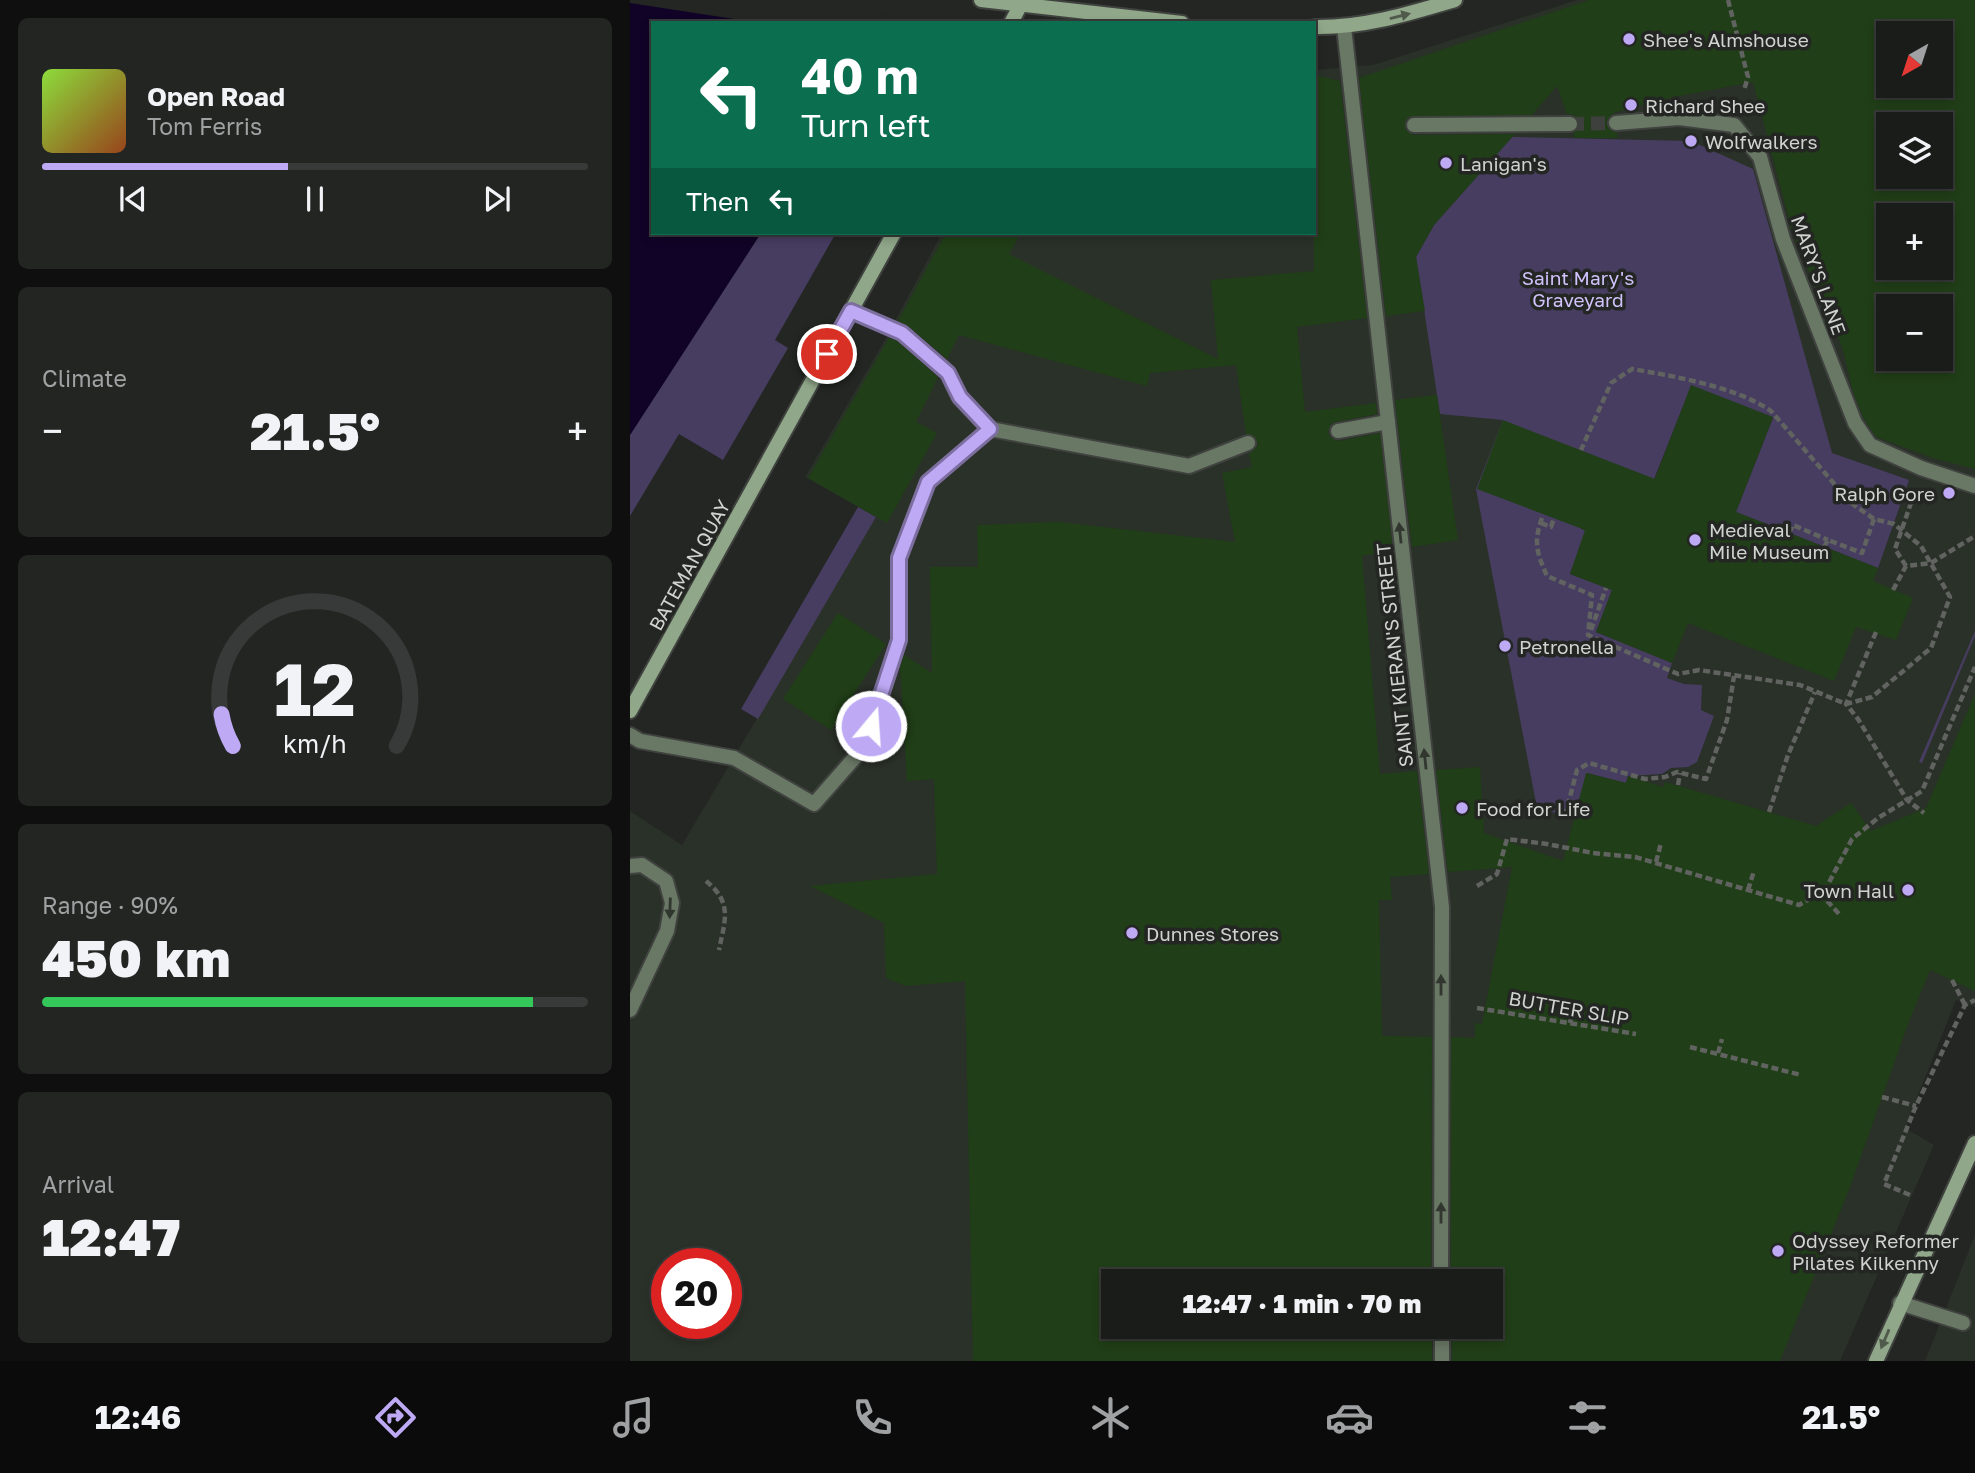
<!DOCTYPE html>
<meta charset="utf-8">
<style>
body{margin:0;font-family:"Golos Text",sans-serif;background:#232523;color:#f1f3f6;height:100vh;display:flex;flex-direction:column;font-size:26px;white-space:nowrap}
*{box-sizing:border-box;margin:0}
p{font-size:23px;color:#9fa1a2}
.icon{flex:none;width:38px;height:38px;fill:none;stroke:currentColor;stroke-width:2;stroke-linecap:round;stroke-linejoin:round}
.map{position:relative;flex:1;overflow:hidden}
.details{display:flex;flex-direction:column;gap:18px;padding:18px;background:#0e0f0e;width:630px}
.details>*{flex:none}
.guide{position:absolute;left:21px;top:21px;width:665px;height:214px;border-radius:0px;box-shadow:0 4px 10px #0003,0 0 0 2px #383a39;background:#0b6e4f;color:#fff;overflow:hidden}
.needle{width:46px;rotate:219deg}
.controls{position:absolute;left:1246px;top:21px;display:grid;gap:14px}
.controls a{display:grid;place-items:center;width:77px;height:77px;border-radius:0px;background:#1a1c1a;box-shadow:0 4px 10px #0003,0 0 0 2px #383a39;font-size:35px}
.speed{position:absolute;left:21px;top:1248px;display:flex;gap:14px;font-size:35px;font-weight:700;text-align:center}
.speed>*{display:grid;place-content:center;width:91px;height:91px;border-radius:50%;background:#1a1c1a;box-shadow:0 4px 10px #0003,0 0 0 2px #383a39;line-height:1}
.speed .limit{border:10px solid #d22;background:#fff;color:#111}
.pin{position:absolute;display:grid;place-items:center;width:60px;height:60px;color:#fff;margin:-30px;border:4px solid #fff;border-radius:50%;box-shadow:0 2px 7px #0007}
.me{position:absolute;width:77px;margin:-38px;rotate:18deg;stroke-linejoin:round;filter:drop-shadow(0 0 5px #0008)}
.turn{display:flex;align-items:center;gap:24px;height:147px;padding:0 35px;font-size:32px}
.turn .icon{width:91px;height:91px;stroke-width:2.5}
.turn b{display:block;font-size:49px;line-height:60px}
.then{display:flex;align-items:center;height:66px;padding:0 35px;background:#0003;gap:14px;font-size:26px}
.big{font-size:52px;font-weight:800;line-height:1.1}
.details .card{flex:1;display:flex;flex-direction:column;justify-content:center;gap:10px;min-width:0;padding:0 24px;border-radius:10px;background:#232523}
.details .dial{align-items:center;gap:0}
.dial svg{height:182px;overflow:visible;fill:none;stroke:#383a39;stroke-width:7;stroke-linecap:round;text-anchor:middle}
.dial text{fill:#f1f3f6;stroke:none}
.song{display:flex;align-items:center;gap:21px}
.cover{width:84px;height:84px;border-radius:10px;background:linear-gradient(135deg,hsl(90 70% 55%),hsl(20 70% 35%))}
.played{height:7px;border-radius:4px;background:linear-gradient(90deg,#bea9f5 45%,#383a39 45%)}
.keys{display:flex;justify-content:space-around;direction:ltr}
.heat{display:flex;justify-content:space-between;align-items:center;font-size:38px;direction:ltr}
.charge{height:10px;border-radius:5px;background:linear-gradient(90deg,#34c759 90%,#383a39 0)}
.trip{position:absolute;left:471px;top:1269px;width:402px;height:70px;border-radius:0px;background:#1a1c1a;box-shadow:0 4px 10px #0003,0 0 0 2px #383a39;font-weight:800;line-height:70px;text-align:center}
.tabs{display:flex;height:112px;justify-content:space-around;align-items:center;background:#0a0b0a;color:#9fa1a2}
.tabs .icon{width:49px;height:49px}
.tabs .active{color:#bea9f5}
.tabs b{font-size:32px;color:#f1f3f6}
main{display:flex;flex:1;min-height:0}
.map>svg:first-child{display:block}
</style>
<main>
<section class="details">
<div class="card">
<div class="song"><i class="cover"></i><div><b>Open Road</b><p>Tom Ferris</p></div></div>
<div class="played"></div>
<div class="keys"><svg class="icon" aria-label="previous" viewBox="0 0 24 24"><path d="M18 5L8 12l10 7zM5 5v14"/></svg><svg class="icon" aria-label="pause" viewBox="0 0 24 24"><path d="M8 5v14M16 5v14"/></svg><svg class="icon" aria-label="next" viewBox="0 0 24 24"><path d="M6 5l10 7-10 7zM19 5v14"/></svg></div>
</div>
<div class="card"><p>Climate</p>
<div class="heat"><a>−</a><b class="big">21.5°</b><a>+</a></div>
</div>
<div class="card dial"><svg viewBox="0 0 100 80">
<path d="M14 69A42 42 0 1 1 86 69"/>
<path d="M14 69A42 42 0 0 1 9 55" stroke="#bea9f5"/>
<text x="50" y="56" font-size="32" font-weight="700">12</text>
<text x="50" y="72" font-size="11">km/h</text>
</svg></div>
<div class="card"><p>Range · 90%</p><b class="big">450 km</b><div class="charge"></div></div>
<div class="card"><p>Arrival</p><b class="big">12:47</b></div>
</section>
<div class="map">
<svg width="1345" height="1361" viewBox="0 0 1345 1361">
<rect width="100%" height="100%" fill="#232622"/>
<g fill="#2a3128" fill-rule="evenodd">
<path d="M947,0H1345V1007L1326,1000L1275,1128L1304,1145L1210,1361H0V811L52,845L246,517L175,477L252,345L312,233H684V70L743,65ZM1258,33H1311V86H1258ZM1258,124H1311V177H1258ZM1258,215H1311V268H1258ZM1258,306H1311V359H1258ZM37,1264H96V1323H37ZM483,1281H861V1326H483Z"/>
<polygon points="1345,1235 1345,1361 1295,1361"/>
</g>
<g fill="#473d61">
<polygon points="882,137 1061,141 1123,169 1202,453 1279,480 1248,568 1106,512 1143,418 1061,386 1024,479 950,528 956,531 940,574 982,590 966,632 1042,663 1037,678 1054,684 1072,685 1071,710 1084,716 1067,762 1058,767 1041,768 1032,774 998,776 996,783 957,773 944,818 907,808 846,489 873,420 810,414 786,257 804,225"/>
<polygon points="131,233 206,233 145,340 158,348 93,460 49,434 0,516 0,435"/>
<polygon points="228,507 246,517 128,719 111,709"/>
<polygon points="1345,631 1345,636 1292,763 1289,762"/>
</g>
<polygon fill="#110327" points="0,0 249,23 23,23 23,233 131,233 0,435"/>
<polygon fill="#232622" points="0,0 264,0 253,23 130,23 0,3"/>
<g fill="#203e17" fill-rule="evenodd">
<path d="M959,0H1345V469L1303,458L1246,437L1233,417L1223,392L1213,350L1192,293L1190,298L1162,231L1123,82L1044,97L986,112L980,116L976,123L979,129L987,133V138H945L943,133L949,128V120L944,115L937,114L927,86L902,115L779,117L775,121V129L783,135L885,134L804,225L786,257L795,311L756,316L729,78ZM1258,33H1311V86H1258ZM1258,124H1311V177H1258ZM1258,215H1311V268H1258ZM1258,306H1311V359H1258Z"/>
<polygon points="684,75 710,81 737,318 667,327 675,412 746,403 747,414 706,422 701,424 698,432 701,438 709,441 750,433 763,550 732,556 750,774 787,771 799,874 760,877 762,900 749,900 752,1036 802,1037 801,1281 483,1281 483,1326 802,1326 802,1361 343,1361 335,981 276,986 256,978 254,923 180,886 307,874 304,779 277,781 270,667 274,655 302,673 300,567 348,567 347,525 429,522 605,542 592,473 622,467 619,453 625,449 628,444 624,436 616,434 606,365 520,373 517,386 329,335 317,359 278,326 268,321 316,233 391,233 379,254 588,359 581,280 684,271"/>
<polygon points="259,338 267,341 308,377 286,422 307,433 257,523 178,478"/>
<polygon points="1061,385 1143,417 1106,512 1248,568 1243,581 1283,598 1266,640 1226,627 1204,681 1058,623 1042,663 966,632 982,590 940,574 955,530 847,489 873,420 1025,479"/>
<polygon points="807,395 828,540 782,547 765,400"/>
<polygon points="208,613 256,644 201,730 153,699"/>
<polygon points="1345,694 1345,991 1300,970 1278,1024 1220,1187 1150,1361 822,1361 822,1326 861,1326 861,1281 821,1281 821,1037 845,1038 845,1023 852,1024 882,867 818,872 806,770 850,767 854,833 933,861 956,773 996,783 998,776 1033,787 1035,782 1186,826 1221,803 1241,831 1296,808"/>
</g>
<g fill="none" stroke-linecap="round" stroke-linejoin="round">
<polyline stroke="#3d403c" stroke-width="14" stroke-dasharray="14 7" stroke-linecap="butt" points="940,124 986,123"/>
<defs>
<g id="lane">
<polyline points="221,311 272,333 318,373 329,397 360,429"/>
<polyline points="708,431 758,422"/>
<polyline points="0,735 10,741 104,758 184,804 234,747 269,640 269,558 298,482 360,429 559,466 618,443"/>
<polyline points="0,866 12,865 36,881 42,903 37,931 0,1010"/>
</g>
<g id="street">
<polyline points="714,27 812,907 811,1281"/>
<polyline points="986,123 1049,118 1104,125 1130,157 1153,239 1225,423 1240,445 1291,468 1345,486"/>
<polyline points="784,125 940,124"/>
<polyline points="1270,1303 1333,1323"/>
<polyline points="812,1326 812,1361"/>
</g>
<g id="secondary">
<polyline points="351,0 552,23"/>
<polyline points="381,23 390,6"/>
<path d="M684,27C733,28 778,14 825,0"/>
<polyline points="0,711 264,233"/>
<polyline points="1246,1361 1345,1143"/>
</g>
</defs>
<use href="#lane" stroke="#3f423e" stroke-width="18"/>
<use href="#street" stroke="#3f423e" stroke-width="18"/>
<use href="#secondary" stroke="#3f423e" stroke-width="18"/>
<g stroke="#616360" stroke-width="4.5" stroke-dasharray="7 3.5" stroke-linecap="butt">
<polyline points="1098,0 1118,77 1114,90"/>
<path d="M912,518C903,543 907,553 917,576L962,595L958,635L1048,674L1069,670L1170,685L1216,704L1242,697L1301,648L1320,597L1291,546L1264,524L1244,519L1221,503L1141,411C1107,387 1043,376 1002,369L981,383L951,450"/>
<polyline points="911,523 921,527 924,518"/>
<polyline points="1159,533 1163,525 1198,540"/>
<polyline points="1194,547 1198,540 1232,553 1244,519"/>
<polyline points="1276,566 1265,549 1281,503"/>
<polyline points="1263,590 1276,566 1301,563 1345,536"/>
<polyline points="961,630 976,588"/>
<polyline points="1246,632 1216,704 1228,719 1277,800 1294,813"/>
<polyline points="1048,785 1050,773"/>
<polyline points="1139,812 1158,755 1185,692"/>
<polyline points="935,816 947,770 959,763 1015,779 1035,777 1047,772 1076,779 1097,720 1104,676"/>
<polyline points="1026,862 1031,843"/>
<path d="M76,881C103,903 95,920 89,950"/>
<polyline points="847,886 867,874 877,839 917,844 963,853 1005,857 1169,905 1195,890 1222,839 1248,818 1292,791 1345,667"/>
<polyline points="1118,890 1124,871"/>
<polyline points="1190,893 1210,915"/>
<polyline points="1322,980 1335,1005"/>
<polyline points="847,1008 1006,1034"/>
<polyline points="940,1023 943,1010"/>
<polyline points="1060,1047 1171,1075"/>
<polyline points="1088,1053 1092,1039"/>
<polyline points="1252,1097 1286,1106"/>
<polyline points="1280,1195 1254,1184 1286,1106 1335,1005 1345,1000"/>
</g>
<use href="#lane" stroke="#697765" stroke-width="14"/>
<use href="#street" stroke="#697765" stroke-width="14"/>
<use href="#secondary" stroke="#90a789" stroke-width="14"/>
</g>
<defs><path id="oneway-solid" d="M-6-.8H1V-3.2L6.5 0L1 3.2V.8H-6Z" transform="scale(1.75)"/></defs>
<g fill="#4f5a4b">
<use href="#oneway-solid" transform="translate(770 16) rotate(-14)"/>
<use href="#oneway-solid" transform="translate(1255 1339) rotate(113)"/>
</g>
<g fill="#31362f">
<use href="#oneway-solid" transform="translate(770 533) rotate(-96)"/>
<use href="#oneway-solid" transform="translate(795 759) rotate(-96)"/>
<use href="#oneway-solid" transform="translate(40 908) rotate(92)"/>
<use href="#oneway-solid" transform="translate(811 985) rotate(-90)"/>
<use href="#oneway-solid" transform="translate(811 1213) rotate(-90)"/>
</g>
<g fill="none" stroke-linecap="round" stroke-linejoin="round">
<defs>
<polyline id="route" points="197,354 221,311 272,333 318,373 330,397 360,429 298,482 269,558 269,640 241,726"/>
</defs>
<use href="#route" stroke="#7c6e9f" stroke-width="18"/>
<use href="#route" stroke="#bea9f5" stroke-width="12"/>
</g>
<g fill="#bea9f5" stroke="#232622" stroke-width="2.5">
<circle cx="999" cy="39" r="7"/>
<circle cx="1001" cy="105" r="7"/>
<circle cx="1061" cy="141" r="7"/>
<circle cx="816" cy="163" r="7"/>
<circle cx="1319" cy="493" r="7"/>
<circle cx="1065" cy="540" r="7"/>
<circle cx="875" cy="646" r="7"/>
<circle cx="832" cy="808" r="7"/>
<circle cx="1278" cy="890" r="7"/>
<circle cx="502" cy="933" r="7"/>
<circle cx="1148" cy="1251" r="7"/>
</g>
<g text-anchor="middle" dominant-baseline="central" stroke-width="7" stroke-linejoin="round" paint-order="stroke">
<g font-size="19" fill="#d1d3d1" stroke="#232622" text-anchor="start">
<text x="1013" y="39">Shee's Almshouse</text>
<text x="1015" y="105">Richard Shee</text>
<text x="1075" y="141">Wolfwalkers</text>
<text x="830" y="163">Lanigan's</text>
<text x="1305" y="493" text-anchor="end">Ralph Gore</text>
<text x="1079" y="529">Medieval<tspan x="1079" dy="22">Mile Museum</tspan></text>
<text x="889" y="646">Petronella</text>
<text x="846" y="808">Food for Life</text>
<text x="1264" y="890" text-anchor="end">Town Hall</text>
<text x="516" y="933">Dunnes Stores</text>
<text x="1162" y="1240">Odyssey Reformer<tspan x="1162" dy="22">Pilates Kilkenny</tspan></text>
</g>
<g font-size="19" fill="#d1d3d1" stroke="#232622">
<text transform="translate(1189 275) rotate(70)">MARY'S LANE</text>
<text transform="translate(59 565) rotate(-61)">BATEMAN QUAY</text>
<text transform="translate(764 655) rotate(-96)">SAINT KIERAN'S STREET</text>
<text transform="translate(939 1008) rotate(10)">BUTTER SLIP</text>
</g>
<g font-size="19" fill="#d1c2fc" stroke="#232622">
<text x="948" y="277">Saint Mary's<tspan x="948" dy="22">Graveyard</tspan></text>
</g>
</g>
</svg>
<div class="controls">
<a><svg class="needle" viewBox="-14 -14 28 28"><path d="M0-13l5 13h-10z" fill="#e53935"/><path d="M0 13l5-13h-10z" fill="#9fa1a2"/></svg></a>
<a><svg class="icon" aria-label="layers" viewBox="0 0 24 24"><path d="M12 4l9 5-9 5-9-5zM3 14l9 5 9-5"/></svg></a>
<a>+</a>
<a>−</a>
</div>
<div class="speed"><div class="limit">20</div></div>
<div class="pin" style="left:197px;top:354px;background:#d93025"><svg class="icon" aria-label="arrive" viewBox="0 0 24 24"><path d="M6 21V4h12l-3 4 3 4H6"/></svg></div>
<svg class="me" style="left:241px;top:726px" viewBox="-20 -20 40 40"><circle r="17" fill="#bea9f5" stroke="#fff" stroke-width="3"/><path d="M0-11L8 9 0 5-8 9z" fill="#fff"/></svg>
<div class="trip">12:47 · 1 min · 70 m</div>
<div class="guide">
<div class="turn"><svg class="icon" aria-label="left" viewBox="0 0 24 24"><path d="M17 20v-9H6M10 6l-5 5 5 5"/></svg><div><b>40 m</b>Turn left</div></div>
<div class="then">Then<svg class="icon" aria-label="left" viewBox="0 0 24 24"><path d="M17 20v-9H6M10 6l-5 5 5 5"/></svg></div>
</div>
</div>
</main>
<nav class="tabs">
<b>12:46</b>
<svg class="icon active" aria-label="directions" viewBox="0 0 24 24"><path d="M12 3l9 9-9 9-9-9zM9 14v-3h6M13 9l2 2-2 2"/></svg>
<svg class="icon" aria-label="music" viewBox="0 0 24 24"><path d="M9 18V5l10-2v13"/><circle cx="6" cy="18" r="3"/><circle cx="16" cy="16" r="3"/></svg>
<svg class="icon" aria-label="phone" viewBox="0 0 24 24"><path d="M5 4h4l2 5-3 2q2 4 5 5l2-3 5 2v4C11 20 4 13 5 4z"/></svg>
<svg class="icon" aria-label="climate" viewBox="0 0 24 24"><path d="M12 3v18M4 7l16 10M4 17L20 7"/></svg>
<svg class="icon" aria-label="car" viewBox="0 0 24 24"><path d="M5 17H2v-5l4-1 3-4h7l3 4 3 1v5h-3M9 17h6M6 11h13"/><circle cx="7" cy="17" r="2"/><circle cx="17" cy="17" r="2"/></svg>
<svg class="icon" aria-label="filters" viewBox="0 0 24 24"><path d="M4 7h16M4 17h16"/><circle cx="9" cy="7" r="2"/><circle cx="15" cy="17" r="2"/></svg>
<b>21.5°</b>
</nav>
